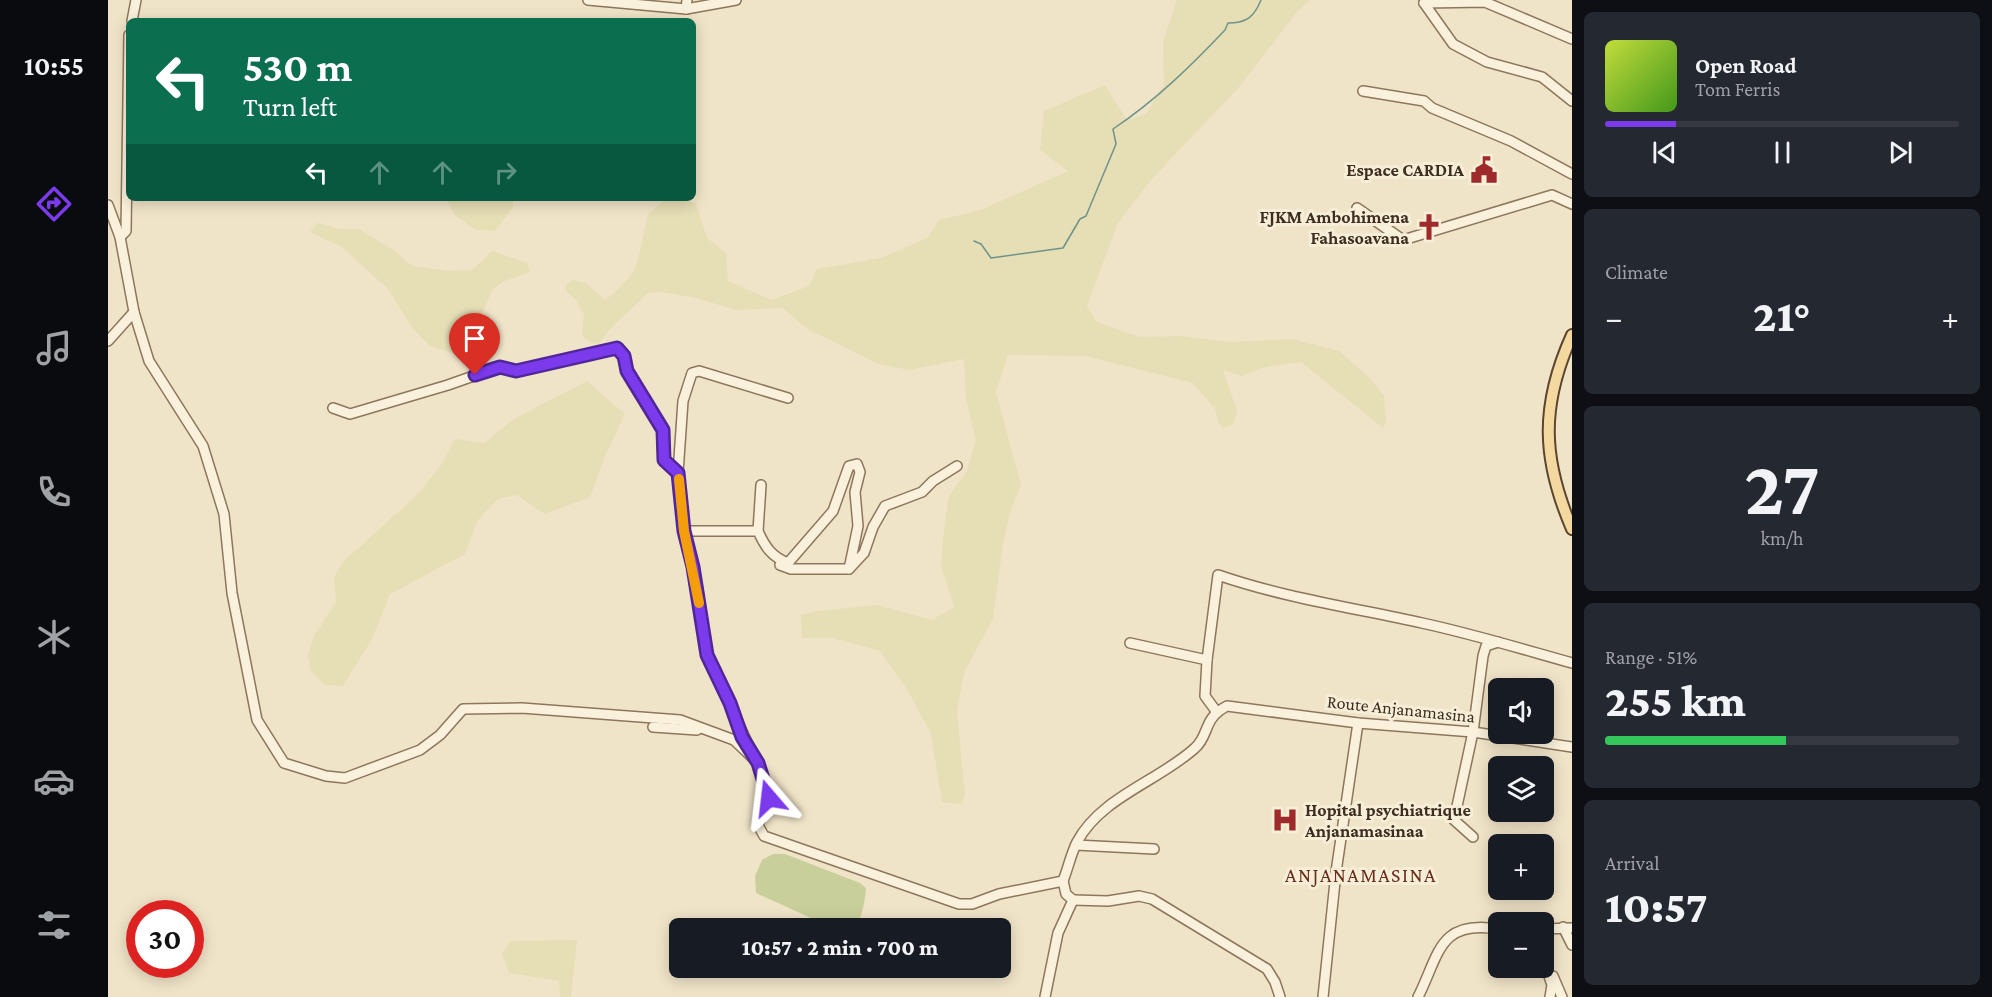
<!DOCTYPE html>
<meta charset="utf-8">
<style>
body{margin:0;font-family:"Crimson Pro",serif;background:#242831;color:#f1f3f6;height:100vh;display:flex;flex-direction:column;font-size:22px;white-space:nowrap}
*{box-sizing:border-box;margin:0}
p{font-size:20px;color:#9ea1a6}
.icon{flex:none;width:33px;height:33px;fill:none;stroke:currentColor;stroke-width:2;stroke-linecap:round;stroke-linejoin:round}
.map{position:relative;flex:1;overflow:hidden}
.drawer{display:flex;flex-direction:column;gap:12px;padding:12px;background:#0d0f14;width:420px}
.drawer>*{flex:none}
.top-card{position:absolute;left:18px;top:18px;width:570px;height:183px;border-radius:9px;box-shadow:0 3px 15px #0003;background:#0b6e4f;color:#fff;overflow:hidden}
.tools{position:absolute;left:1380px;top:678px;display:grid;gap:12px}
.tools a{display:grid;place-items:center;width:66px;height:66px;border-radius:9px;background:#171b24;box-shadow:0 3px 15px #0003;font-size:30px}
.speed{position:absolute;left:18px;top:900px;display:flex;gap:12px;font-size:30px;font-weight:700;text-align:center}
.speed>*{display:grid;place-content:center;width:78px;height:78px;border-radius:50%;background:#171b24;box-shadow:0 3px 15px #0003;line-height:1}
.speed .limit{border:9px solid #d22;background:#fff;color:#111}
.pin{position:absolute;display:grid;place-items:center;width:51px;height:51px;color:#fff;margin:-62px -26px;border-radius:50% 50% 50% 0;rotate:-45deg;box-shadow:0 0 6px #0007}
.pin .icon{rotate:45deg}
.me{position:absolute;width:66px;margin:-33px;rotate:343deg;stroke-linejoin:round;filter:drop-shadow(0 0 4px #0008)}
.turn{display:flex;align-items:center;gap:21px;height:126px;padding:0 18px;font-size:27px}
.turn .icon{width:78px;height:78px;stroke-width:2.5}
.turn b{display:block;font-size:42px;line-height:51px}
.lanes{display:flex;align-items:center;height:57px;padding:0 18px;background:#0003;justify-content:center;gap:30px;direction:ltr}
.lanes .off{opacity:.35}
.big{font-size:45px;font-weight:800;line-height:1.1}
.drawer .widget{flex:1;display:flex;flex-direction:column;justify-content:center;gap:9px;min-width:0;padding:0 21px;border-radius:9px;background:#242831}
.drawer .dial{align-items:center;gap:0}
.dial b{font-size:78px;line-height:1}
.song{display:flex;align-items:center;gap:18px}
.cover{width:72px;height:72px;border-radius:9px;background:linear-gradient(135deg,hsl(70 70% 55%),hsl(100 70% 35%))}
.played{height:6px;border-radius:3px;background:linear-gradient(90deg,#7c3aed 20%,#363941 20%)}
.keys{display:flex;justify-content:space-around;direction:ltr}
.heat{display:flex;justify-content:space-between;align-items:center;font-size:33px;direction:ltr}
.charge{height:9px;border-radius:4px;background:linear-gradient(90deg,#34c759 51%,#363941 0)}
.trip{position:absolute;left:561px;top:918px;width:342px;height:60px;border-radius:9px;background:#171b24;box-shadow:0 3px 15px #0003;font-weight:800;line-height:60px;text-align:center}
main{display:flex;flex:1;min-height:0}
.dock{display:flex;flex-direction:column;width:108px;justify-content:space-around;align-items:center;background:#090b0e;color:#9ea1a6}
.dock .icon{width:42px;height:42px}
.dock .active{color:#7c3aed}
.dock b{font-size:27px;color:#f1f3f6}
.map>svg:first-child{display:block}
</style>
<main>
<nav class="dock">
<b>10:55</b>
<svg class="icon active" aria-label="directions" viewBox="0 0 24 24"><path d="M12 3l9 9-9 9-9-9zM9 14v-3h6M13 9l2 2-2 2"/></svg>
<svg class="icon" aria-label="music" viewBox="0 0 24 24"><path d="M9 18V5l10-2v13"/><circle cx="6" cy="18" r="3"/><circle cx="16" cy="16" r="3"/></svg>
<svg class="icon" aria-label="phone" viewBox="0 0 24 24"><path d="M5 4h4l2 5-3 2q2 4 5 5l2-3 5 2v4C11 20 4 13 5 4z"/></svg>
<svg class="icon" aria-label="climate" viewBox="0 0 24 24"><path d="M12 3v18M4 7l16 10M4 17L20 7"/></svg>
<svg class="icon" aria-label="car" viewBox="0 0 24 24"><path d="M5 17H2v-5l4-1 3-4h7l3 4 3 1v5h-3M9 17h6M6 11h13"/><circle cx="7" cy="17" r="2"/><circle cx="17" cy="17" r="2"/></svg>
<svg class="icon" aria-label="filters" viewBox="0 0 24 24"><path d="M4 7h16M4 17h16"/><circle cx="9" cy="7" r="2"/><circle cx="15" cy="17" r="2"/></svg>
</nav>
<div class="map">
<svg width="1464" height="997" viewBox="0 0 1464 997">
<rect width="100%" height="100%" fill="#f0e4c8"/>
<g fill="#e6deb5">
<polygon points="1069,0 1202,0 1188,13 1132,86 1043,180 1010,223 979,306 989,322 1031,337 1074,336 1123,342 1184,339 1231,351 1261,377 1276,396 1278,420 1275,428 1193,362 1158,367 1134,376 1115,370 1129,411 1125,424 1115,428 1111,424 1107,409 1085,383 977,356 900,355 888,392 913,485 903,509 895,544 885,619 856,672 849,711 857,796 853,804 834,802 823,734 800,691 772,651 725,638 694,638 693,615 710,611 769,605 824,620 846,607 833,565 836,530 841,496 859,471 868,440 858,399 856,359 801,370 771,364 701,330 674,308 628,310 588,298 553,292 540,293 502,329 491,344 483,343 474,336 476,315 468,300 458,291 458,285 465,280 478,283 497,300 505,294 524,274 530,260 540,214 559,198 575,198 588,204 599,238 618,253 620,281 664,300 701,286 709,269 773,258 819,238 831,220 873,210 960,171 932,150 936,111 997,85 1019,120 1038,114 1056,84 1055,42"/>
<polygon points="337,198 405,198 405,207 387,231 368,230 348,216"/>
<polygon points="210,223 232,229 251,229 284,249 304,266 339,271 364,270 384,251 419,263 422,272 394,282 384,290 373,317 374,334 371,343 359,357 322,346 306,330 279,288 234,247 202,232"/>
<polygon points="479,381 517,414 497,456 482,497 437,514 408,495 390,499 370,520 357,554 282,594 264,639 235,686 217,685 203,671 200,655 206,636 228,602 226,577 235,562 310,494 333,465 347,439 377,443 404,420"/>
<polygon points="469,940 463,997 452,997 451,981 401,973 394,954 403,941"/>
</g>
<path fill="#c9cf9b" d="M665,854H677L752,883L758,888C757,902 754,915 748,928H725L648,893L647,876L654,860Z"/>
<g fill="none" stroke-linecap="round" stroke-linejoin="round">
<path stroke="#6f938a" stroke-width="1.5" d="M866,241L873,244L883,258L955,248L972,219L978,216L1008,144L1005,129C1047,101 1082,67 1117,30L1120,23C1139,23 1146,17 1153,0"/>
<defs>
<g id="minor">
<polyline points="480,0 578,9 579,0"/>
<polyline points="1316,3 1345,44 1379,62 1434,77 1464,101"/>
<polyline points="1316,3 1377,2 1464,39"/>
<polyline points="578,9 628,0"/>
<polyline points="24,21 28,0"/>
<polyline points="1255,91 1316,101 1324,108 1403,141 1464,174"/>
<path d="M0,205L12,237L26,312L41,361L95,446L116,514L124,593L149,720L176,763L218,776L237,778L312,750L332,735L355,709L414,708L572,720L626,740L650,763L661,798L650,825L656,836L851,904H864L891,894L955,881C960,868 963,854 969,842C993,797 1051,781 1087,748C1102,735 1094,719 1119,706L1250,723L1365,732L1464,747"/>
<polyline points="1249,208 1295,240 1444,195 1464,204"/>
<polyline points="12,237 18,231 21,35"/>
<polyline points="0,341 26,312"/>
<polyline points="225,408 242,414 340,385 391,367 408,371 509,348 516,356 519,371 555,430 556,460 570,473"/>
<path d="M576,531H650C657,547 664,557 680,563L725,511L741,466L749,464L752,472L747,492L750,526L741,569L756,553L765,527L777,506L814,492L825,481L849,466"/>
<polyline points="650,531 653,485"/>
<polyline points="672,565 683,569 741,569"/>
<polyline points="1022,643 1099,660"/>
<path d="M1108,711L1097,696L1099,660L1110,575C1177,598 1246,608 1314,623C1365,634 1414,649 1464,663"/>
<polyline points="545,727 589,730"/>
<polyline points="644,753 599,655 585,567 576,531 570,473 575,401 584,373 591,371 680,398"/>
<polyline points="1365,837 1346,820 1365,732 1375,656 1378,646 1390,642"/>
<polyline points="968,845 1046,849"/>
<polyline points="965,900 1000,901 1031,896 1044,899 1159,969 1167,982 1172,997"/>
<polyline points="1455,927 1464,945"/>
<polyline points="1436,929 1464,928"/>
<polyline points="1436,961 1444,985 1442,997"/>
<polyline points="1445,976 1454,997"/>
<polyline points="937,997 950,933 965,900 958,894 955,881"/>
<polyline points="1215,997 1228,872 1250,723"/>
<path d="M1310,997C1331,956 1330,919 1390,929"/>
</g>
<path id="major" d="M1464,335C1432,406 1434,459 1464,529"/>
</defs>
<use href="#minor" stroke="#8d765c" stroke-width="12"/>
<use href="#major" stroke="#5b4430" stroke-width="14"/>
<use href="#minor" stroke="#faf1dc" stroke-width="9"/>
<use href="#major" stroke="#f3d9a0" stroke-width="10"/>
</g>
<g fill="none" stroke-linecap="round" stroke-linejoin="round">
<defs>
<polyline id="route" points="367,375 392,367 408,371 509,348 516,356 519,371 555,430 556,460 570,473 576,531 585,567 599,655 622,703 634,737 650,763 661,798"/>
</defs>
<use href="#route" stroke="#51269a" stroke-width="15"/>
<use href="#route" stroke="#7c3aed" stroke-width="10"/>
<polyline stroke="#f59e0b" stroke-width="10" points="571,479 576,531 591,603"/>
</g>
<defs>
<symbol id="civic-bare" viewBox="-9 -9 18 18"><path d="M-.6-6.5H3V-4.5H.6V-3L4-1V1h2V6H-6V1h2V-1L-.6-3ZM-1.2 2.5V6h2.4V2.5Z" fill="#9e2a2b" stroke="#f7eed8" stroke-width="2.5" paint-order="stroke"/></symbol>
<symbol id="church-bare" viewBox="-9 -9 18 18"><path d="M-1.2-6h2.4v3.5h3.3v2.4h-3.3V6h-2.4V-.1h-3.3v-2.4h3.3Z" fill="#9e2a2b" stroke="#f7eed8" stroke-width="2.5" paint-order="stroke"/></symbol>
<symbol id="hospital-bare" viewBox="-9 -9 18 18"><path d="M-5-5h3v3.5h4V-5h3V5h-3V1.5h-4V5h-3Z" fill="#9e2a2b" stroke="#f7eed8" stroke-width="2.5" paint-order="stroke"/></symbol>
</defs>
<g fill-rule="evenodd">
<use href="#civic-bare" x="1357" y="151" width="38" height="38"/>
<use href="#church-bare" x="1302" y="208" width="38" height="38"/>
<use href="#hospital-bare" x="1158" y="801" width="38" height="38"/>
</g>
<g text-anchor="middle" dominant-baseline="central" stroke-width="6" stroke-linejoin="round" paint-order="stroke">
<g font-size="18" font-weight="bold" fill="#3d2e20" stroke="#f7eed8" text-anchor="end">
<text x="1356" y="170">Espace CARDIA</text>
<text x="1301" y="217">FJKM Ambohimena<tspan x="1301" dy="21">Fahasoavana</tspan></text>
<text x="1197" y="810" text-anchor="start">Hopital psychiatrique<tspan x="1197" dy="21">Anjanamasinaa</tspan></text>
</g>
<g font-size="18" fill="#3d2e20" stroke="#f7eed8">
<text transform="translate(1293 709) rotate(6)">Route Anjanamasina</text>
</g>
<g font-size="20" letter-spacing="1.5" fill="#6b2e1e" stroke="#f7eed8">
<text x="1253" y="875">ANJANAMASINA</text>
</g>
</g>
</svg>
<div class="tools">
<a><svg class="icon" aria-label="sound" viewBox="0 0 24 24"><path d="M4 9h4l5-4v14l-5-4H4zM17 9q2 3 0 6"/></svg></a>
<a><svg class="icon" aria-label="layers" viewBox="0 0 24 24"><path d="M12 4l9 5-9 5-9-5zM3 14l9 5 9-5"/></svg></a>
<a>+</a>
<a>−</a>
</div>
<div class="speed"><div class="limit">30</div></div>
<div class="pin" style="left:367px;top:375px;background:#d93025"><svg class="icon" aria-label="arrive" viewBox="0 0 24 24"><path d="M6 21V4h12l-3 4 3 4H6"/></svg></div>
<svg class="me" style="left:661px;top:798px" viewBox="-20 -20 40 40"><path d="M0-17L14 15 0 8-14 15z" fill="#7c3aed" stroke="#fff" stroke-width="4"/></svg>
<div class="trip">10:57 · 2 min · 700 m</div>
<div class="top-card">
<div class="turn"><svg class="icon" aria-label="left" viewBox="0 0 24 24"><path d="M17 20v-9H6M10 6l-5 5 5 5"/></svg><div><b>530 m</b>Turn left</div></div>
<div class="lanes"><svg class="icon" aria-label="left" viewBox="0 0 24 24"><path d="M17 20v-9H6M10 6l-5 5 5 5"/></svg><svg class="icon off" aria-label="ahead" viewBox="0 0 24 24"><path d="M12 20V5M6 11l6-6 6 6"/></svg><svg class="icon off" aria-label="ahead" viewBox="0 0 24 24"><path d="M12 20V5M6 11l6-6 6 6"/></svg><svg class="icon off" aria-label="right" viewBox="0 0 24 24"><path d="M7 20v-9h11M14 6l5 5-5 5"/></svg></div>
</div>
</div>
<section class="drawer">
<div class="widget">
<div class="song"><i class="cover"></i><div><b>Open Road</b><p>Tom Ferris</p></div></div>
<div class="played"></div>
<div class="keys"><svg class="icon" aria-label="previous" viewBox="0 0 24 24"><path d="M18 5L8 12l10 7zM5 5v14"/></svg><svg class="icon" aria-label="pause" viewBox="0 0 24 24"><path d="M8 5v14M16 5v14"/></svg><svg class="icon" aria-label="next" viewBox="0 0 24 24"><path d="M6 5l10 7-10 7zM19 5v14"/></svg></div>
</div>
<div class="widget"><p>Climate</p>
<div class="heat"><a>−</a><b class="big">21°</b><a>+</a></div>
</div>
<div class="widget dial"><b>27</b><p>km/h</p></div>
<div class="widget"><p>Range · 51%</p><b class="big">255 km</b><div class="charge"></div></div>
<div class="widget"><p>Arrival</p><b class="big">10:57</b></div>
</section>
</main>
